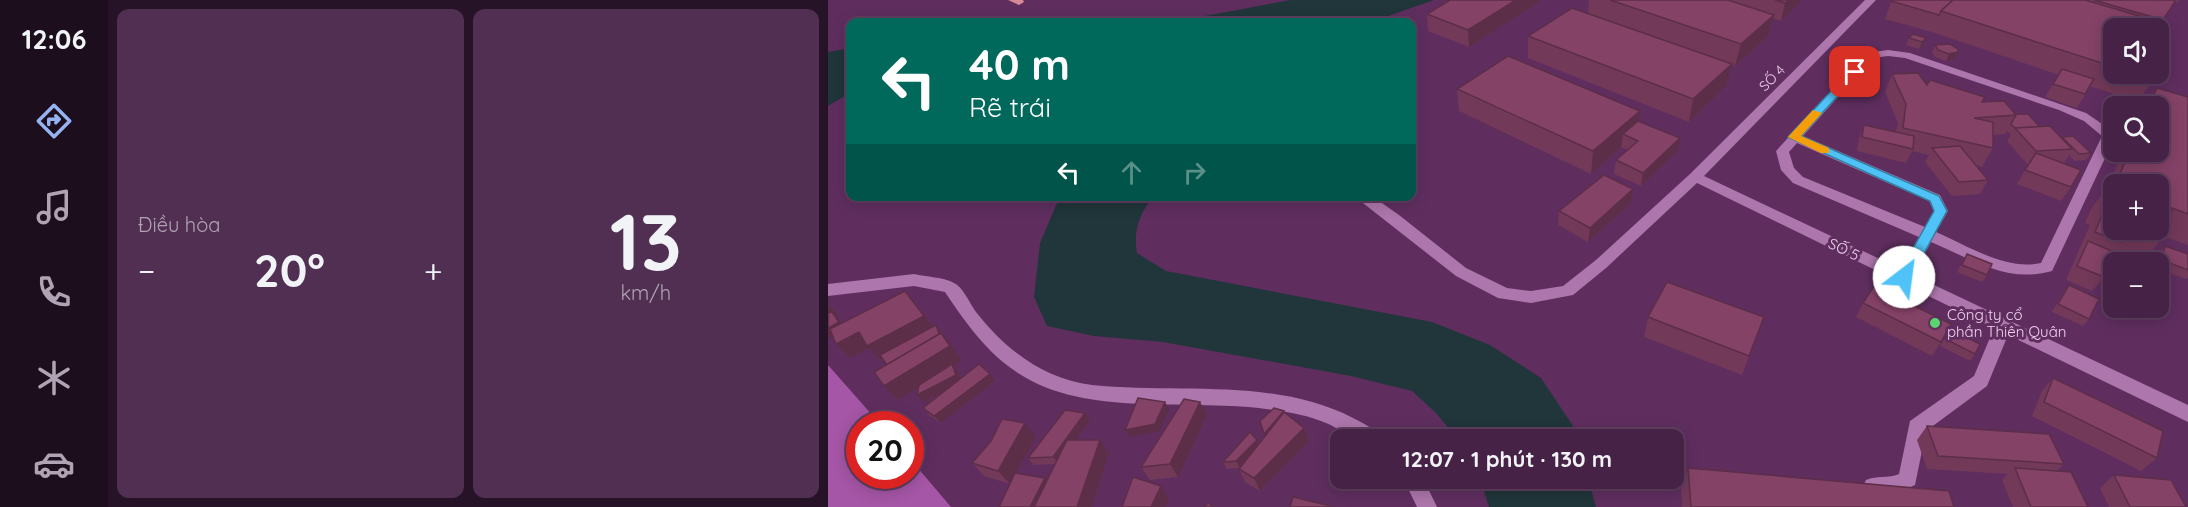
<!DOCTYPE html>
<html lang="vi">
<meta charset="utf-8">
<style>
body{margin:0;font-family:Quicksand,sans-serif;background:#512f52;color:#f1f3f6;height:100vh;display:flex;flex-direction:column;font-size:22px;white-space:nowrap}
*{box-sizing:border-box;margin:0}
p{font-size:20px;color:#b0a4b4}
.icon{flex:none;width:33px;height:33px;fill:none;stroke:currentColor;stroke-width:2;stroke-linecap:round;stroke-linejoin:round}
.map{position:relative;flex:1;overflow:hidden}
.side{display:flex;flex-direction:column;gap:9px;padding:9px;background:#271327;width:720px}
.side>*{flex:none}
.banner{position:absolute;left:18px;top:18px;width:570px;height:183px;border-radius:12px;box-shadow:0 3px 15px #0003,0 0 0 2px #5f3f60;background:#00695c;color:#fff;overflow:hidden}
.tools{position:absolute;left:1275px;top:18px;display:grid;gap:12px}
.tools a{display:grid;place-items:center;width:66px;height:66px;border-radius:12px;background:#472247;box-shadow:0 3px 15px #0003,0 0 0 2px #5f3f60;font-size:30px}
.speed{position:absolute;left:18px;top:411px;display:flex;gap:12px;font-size:30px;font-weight:700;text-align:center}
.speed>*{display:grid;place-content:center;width:78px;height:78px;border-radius:50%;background:#472247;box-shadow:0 3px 15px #0003,0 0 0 2px #5f3f60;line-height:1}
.speed .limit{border:9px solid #d22;background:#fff;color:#111}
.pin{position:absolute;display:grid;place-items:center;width:51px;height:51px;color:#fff;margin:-26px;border-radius:12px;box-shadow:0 3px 9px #0006}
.me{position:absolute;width:66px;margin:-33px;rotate:30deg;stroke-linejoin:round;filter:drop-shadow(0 0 4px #0008)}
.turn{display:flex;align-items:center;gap:21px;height:126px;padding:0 24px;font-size:27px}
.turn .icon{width:78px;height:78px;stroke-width:2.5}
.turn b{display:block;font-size:42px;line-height:51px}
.lanes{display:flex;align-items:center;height:57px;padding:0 24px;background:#0003;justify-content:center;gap:30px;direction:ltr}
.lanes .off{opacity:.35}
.big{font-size:45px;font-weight:700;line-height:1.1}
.side .tile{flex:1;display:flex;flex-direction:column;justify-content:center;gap:9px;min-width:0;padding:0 21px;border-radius:12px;background:#512f52}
.side .dial{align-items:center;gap:0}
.dial b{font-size:78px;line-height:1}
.heat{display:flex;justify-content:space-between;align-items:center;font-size:33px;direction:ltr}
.side .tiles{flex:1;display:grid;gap:9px;grid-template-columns:repeat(2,1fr)}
.trip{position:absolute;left:502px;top:429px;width:354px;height:60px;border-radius:12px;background:#472247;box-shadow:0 3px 15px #0003,0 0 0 2px #5f3f60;font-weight:700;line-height:60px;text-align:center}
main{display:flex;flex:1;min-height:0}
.tab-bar{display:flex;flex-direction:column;width:108px;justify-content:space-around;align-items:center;background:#1c0e1c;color:#b0a4b4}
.tab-bar .icon{width:42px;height:42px}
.tab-bar .selected{color:#95b2f1}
.tab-bar b{font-size:27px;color:#f1f3f6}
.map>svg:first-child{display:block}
</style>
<main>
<nav class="tab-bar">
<b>12:06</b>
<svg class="icon selected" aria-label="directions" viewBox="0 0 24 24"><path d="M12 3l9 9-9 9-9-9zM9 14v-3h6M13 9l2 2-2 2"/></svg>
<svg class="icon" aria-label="music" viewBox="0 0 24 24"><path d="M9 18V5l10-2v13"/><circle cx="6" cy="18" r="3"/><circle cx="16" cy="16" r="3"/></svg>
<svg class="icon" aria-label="phone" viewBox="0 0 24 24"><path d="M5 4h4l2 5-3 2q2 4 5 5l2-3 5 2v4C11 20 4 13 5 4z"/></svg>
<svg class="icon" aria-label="climate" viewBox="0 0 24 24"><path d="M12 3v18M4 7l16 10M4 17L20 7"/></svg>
<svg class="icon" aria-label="car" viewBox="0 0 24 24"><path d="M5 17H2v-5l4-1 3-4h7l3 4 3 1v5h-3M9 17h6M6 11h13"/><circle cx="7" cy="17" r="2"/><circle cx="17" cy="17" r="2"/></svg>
</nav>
<section class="side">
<div class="tiles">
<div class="tile"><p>Điều hòa</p>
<div class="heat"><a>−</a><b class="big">20°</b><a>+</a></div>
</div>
<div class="tile dial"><b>13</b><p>km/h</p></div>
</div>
</section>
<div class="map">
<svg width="1360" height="507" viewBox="0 0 1360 507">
<rect width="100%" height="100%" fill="#5f2e5f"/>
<polygon fill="#a556a6" points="0,365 52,424 32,424 32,476 82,476 83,460 123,507 0,507"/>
<g fill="#20363a">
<polygon points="462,0 606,0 543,22 322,22 377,16"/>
<polygon points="22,48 22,93 0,106 0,52"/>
<path d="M232,196L325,197C311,214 305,232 309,253L338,271L604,322L662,345L713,378L749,432L751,439H630L607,412L584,391L523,376L335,342L266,336L219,326L206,297L212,243Z"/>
<polygon points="652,479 760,479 768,507 661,507"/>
</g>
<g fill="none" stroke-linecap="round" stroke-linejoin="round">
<g fill="#ad76ac" fill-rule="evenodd">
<path d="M1037,0H1048L876,176L1073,269L1091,237L965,183L953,170L948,151L1038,53L1060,50L1082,53L1258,113L1286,132V139L1224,271C1179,284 1144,259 1103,242L1085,275L1360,405V422L1180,335L1159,386L1098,431L1087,485C1070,493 1057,500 1038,492L1035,486L1038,480C1049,475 1060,479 1071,474L1082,421L1146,376L1166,328L869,183L778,268L745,295L703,303L670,298L628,276L526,196H544L571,215L638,268L679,288L703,291L735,286L768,260L862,174ZM1060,56L1077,58L1231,110L1256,121L1274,136L1213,263C1179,271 1140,246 1108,232L1120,211L1112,195L975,136L1045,58ZM969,143L1101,201L1106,211L1097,227L975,177L966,168L961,152Z"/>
<path d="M86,274C98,277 116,277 126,283C135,287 142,304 148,312C177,349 215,379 264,385C350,394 445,377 525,418C535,423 548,429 553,440C546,440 537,441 530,440C520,437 509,427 498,423C481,416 463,412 445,410C364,397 259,419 190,373C159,353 137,322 117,292L86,286L0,296V284Z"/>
<polygon points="575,478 595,478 609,507 589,507"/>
</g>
<polygon fill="#d88998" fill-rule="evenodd" points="180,0 195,0 196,2 191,5"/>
</g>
<g fill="#723959" fill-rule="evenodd">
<polygon points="714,0 641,47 600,31 599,14"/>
<polygon points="761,0 974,0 953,21 945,18 940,36 907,66 903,65 898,86 861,122 700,58 700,36 760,13"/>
<polygon points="1064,0 1351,0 1349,3 1346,2 1333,22 1286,28 1286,74 1306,74 1325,80 1309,102 1262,86 1249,108 1217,97 1231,75 1104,32 1057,19"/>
<polygon points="1081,38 1098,38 1095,45 1091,49 1078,45"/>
<polygon points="1107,45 1130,52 1126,59 1118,61 1107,57 1104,52"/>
<polygon points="1064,74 1154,102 1187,114 1233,138 1234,137 1263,153 1258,160 1246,161 1241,155 1236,163 1243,187 1233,201 1189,184 1200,165 1179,141 1183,135 1179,131 1177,134 1165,135 1165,148 1154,167 1148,165 1160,180 1152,194 1124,196 1097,162 1101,155 1084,151 1078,163 1029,151 1031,139 1036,125 1068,132 1070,123 1057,92"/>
<path d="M1329,88L1360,97V245L1335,236L1334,239L1314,262L1291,254L1287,258L1284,257L1276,277L1264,291L1238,280L1262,225L1257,223L1263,209L1280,186L1295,152H1330V106H1315ZM1286,184H1330L1286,230Z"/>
<polygon points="629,89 810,121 849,152 813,186 786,174 788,160 799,150 793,147 763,174 631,111"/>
<polygon points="803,203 760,242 730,225 731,211"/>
<polygon points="1337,246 1360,254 1360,277 1358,279 1330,269 1330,262 1328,262 1331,253"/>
<polygon points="1139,254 1159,275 1154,282 1129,272"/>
<polygon points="1241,285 1261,319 1255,326 1224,312 1235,293"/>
<polygon points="77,291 105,326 114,332 115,335 125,347 134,360 126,365 130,371 133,378 167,381 113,423 101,415 95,408 115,392 96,402 91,386 70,400 56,386 59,365 55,359 52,360 41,348 22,358 8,344 5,336 0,339 0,304 10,314 8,315 14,323"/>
<polygon points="1035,303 1113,342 1104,356 1028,317"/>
<polygon points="820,317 936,317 914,375 816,337"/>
<polygon points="1122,329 1147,354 1142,361 1112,346"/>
<polygon points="1225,378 1329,458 1313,471 1204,416 1214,391"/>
<polygon points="379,415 350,477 322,480 313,467"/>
<polygon points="262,420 248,440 281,453 264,507 182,484 156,476 144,463 208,437 188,473 217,478 219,481 227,464 206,465 200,458"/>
<polygon points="1099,426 1236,464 1229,471 1260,507 1185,507 1174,480 1180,474 1099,469 1089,440"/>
<polygon points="476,428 481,441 432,491 417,482 411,469 412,468 399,469 395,462 429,440 431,444"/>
<polygon points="860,468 1126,507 854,507 853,490"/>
<polygon points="1286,475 1358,507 1281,507 1272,488"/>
</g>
<g fill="#5c2e48">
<polygon points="688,0 714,0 641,47 640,30"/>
<polygon points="961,0 974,0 953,21 957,3"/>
<polygon points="946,15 940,36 907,66 913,44"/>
<polygon points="1098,38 1095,45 1091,49 1094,42"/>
<polygon points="1130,52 1126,59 1118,61 1121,54"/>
<polygon points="904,64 898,86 861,122 865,99"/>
<polygon points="812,111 808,134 795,134 793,147 763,174 765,151"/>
<polygon points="852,138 849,152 813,186 815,173"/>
<polygon points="805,189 803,203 760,242 762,228"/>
<polygon points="77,291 108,330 52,360 41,348 22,358 8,344 31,332"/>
<polygon points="0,304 10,314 8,315 11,319 18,330 0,339"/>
<polygon points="108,325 125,347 134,360 126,365 130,371 134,382 96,402 89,395 125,366 70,400 56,386"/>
<polygon points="162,374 167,381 113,423 106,416"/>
<polygon points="337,402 341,409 332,431 302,437 297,430"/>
<polygon points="372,402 379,415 350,477 342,464"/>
<polygon points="456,411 439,441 436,434"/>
<polygon points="257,413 262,420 231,464 225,457"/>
<polygon points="197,423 208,437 182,484 170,471"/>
<polygon points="476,428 481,441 432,491 426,478"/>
<polygon points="272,440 281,453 264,507 249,507"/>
<polygon points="429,440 432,447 412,468 408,461"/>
<polygon points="217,478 222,485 211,507 202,507"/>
<polygon points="333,486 341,499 338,507 323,507"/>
</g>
<g fill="#844267" stroke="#5c2e48" stroke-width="1.5">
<polygon points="622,0 688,0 640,30 599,14"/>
<polygon points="782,0 900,0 946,15 913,44"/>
<polygon points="947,0 961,0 957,3"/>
<polygon points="1064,0 1125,0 1113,11 1111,15 1063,1"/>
<polygon points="1125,0 1257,0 1335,23 1330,29 1330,28 1286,28 1286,67 1113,11"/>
<polygon points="1266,0 1348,0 1335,20"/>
<polygon points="744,8 904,64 865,99 700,36"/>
<polygon points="1085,34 1098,38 1094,42 1081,38"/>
<polygon points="1122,44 1130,49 1130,52 1121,54 1110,50 1107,45"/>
<polygon points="680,56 812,111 765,151 629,89"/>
<polygon points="1234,69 1266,79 1257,94 1225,84"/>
<polygon points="1090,73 1099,85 1102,80 1157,97 1154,102 1176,101 1188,115 1146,118 1165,122 1165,148 1075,128 1078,104 1064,74"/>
<polygon points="1306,74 1328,74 1325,80"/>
<polygon points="1329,88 1360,97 1360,214 1344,208 1334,239 1309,230 1330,230 1330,184 1287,184 1302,152 1330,152 1330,106 1320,106"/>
<polygon points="1187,114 1200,114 1212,127 1187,128 1183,124 1188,115"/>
<polygon points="810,121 852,138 815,173 788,160 810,141 795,134"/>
<polygon points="1036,125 1086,136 1085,149 1034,137"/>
<polygon points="1222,126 1244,149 1208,151 1187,128"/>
<polygon points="1245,136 1263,153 1251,154 1234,137"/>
<polygon points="1132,146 1160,180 1131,182 1104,148"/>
<polygon points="1208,153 1253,170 1243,187 1197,170"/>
<polygon points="776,175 805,189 762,228 731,211"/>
<polygon points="1280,185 1286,187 1286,230 1308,230 1306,235 1297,231 1293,242 1267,232 1280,201 1274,199"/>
<polygon points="1260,241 1286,252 1276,277 1249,266"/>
<polygon points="1337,246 1360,254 1360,270 1334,260"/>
<polygon points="1139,254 1164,264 1159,275 1134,265"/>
<polygon points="839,282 936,317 921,356 820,317"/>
<polygon points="1241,285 1271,299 1261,319 1230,304"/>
<polygon points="1046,286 1123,324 1113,342 1035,303"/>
<polygon points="77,291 96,316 39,346 31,332 8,344 2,329"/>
<polygon points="4,312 11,322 0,328 0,313"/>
<polygon points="108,325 111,334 59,365 52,355"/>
<polygon points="1122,329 1152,344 1147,354 1117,339"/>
<polygon points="113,333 122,346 56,386 46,372"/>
<polygon points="124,364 128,375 89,395 91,385"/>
<polygon points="151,364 162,374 106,416 95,408"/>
<polygon points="1225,378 1335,431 1329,458 1216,402"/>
<polygon points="310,398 337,402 327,424 297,430"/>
<polygon points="356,399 372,402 342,464 313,467"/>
<polygon points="446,408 456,411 436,434 432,421"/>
<polygon points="237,410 257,413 225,457 200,458"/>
<polygon points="456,412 476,428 426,478 411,469"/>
<polygon points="174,419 197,423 170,471 144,463 163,441"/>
<polygon points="1099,426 1221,434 1236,464 1110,456"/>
<polygon points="422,432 429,440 408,461 395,462"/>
<polygon points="239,440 272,440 249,507 206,507"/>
<polygon points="860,468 1121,491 1126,507 863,507"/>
<polygon points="1187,468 1243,472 1260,507 1203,507"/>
<polygon points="187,473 217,478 202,507 171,507"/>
<polygon points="1286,475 1343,480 1358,507 1302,507"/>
<polygon points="305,477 333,486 323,507 294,507"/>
<polygon points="465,497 507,507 462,507"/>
<polygon points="380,503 386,507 376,507"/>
</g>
<polygon fill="#4fc3f7" stroke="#337fa1" stroke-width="1.5" points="1023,70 1032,72 973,136 1111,196 1119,211 1081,281 1076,282 1069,277 1106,211 1102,201 960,137"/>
<polygon fill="#f59e0b" points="985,110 994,113 973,136 1001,148 1001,153 993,153 960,137"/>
<circle fill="#5ad56f" stroke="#5f2e5f" stroke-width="2" cx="1107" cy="323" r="6"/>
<g text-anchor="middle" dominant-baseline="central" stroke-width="6" stroke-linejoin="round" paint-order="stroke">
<g font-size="14" fill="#f0d2ef" stroke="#5f2e5f">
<text transform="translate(944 78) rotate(-45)">SỐ 4</text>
</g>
<g font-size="15" fill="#f0d2ef" stroke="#5f2e5f">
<text transform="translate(1016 249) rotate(26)">SỐ 5</text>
</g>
<g font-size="15" fill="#f0d2ef" stroke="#5f2e5f" text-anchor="start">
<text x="1119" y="314">Công ty cổ<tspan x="1119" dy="17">phần Thiên Quân</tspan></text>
</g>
</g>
</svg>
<div class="tools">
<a><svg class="icon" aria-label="sound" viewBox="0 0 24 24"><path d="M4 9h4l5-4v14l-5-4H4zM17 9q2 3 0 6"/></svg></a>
<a><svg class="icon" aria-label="search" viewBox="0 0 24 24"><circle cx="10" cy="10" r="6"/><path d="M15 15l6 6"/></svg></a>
<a>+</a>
<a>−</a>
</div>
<div class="speed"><div class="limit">20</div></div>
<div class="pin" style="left:1027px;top:72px;background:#d93025"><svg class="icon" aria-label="arrive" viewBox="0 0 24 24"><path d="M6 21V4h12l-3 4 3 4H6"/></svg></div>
<svg class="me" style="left:1076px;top:277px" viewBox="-20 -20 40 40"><circle r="19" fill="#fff"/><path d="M0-13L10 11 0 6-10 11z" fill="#4fc3f7"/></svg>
<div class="trip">12:07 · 1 phút · 130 m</div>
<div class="banner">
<div class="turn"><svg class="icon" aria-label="left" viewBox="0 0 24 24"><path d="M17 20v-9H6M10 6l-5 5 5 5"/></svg><div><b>40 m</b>Rẽ trái</div></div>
<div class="lanes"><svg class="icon" aria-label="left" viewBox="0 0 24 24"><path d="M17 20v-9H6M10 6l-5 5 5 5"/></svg><svg class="icon off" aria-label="ahead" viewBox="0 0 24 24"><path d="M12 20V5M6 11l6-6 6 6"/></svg><svg class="icon off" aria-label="right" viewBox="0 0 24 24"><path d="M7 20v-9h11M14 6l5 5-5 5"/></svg></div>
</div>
</div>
</main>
